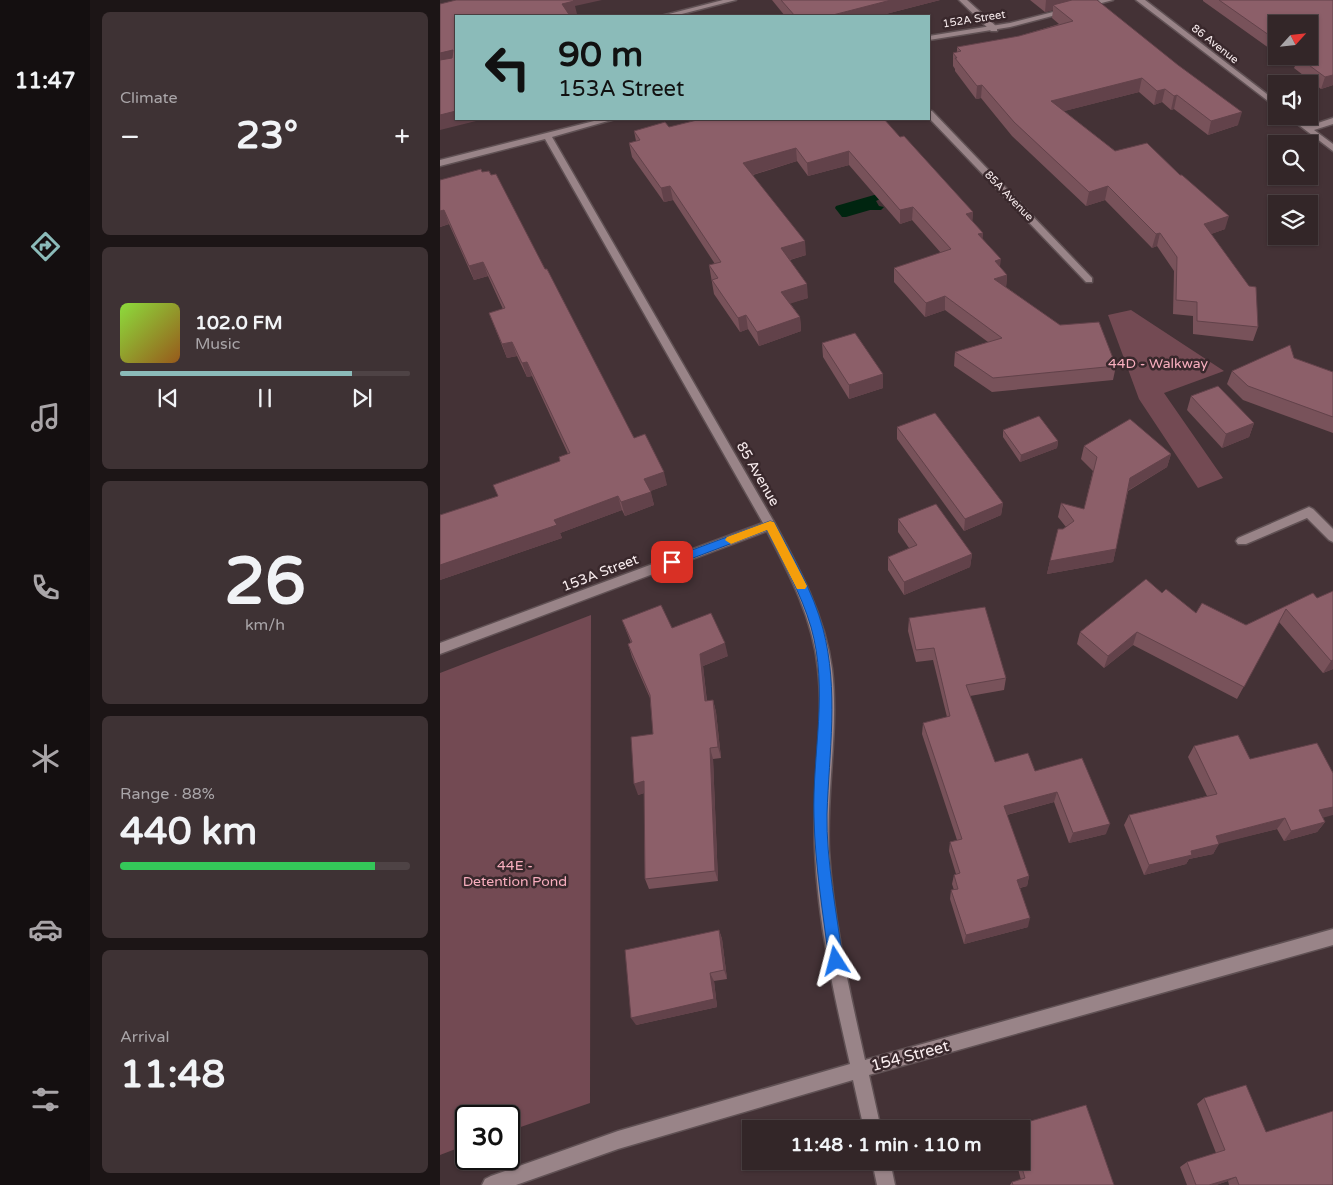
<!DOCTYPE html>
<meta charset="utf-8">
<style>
body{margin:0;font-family:"Varela Round",sans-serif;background:#3e3234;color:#f1f3f6;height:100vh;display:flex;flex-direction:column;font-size:19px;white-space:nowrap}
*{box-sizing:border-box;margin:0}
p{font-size:16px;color:#a9a5a8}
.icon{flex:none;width:28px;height:28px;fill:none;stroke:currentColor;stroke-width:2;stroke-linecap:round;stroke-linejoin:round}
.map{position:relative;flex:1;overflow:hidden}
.drawer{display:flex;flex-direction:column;gap:12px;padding:12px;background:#1c1516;width:350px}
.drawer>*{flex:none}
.banner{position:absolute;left:15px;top:15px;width:475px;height:105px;border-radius:0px;box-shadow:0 1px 4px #0004,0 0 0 1px #4e4345;background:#8bbbb9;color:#111;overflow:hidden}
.needle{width:32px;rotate:63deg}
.tools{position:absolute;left:828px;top:15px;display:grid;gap:10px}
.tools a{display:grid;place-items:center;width:50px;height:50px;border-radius:0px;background:#332628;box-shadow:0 1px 4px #0004,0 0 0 1px #4e4345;font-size:25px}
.speed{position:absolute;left:15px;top:1105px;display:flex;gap:10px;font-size:25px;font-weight:700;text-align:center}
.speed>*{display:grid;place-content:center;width:65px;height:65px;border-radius:50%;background:#332628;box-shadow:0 1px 4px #0004,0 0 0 1px #4e4345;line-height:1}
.speed .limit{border:2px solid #111;border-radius:8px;background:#fff;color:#111}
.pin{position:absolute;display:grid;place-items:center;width:42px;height:42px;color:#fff;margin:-21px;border-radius:10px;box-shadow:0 2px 8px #0006}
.me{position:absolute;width:55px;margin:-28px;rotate:351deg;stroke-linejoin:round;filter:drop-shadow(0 0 4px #0008)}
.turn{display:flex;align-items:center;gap:18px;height:105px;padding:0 20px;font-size:22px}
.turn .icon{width:65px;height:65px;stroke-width:2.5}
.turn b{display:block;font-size:35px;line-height:42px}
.big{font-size:38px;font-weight:700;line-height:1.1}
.drawer .card{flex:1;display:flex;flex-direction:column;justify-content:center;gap:8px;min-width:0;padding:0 18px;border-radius:8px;background:#3e3234}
.drawer .dial{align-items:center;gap:0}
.dial b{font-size:65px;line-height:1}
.song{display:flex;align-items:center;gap:15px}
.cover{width:60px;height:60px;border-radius:8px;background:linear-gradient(135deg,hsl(90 70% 55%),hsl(30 70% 35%))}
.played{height:5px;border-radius:2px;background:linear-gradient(90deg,#8bbbb9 80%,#4e4345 80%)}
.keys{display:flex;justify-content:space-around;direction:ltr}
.heat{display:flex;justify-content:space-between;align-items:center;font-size:28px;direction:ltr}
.charge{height:8px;border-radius:4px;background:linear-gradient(90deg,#34c759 88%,#4e4345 0)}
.trip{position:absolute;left:302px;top:1120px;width:288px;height:50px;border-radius:0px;background:#332628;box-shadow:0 1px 4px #0004,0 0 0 1px #4e4345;font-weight:700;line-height:50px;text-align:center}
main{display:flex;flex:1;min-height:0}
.tabs{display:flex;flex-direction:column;width:90px;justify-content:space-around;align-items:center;background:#140f10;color:#a9a5a8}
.tabs .icon{width:35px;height:35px}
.tabs .current{color:#8bbbb9}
.tabs b{font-size:22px;color:#f1f3f6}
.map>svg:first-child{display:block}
</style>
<main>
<nav class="tabs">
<b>11:47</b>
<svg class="icon current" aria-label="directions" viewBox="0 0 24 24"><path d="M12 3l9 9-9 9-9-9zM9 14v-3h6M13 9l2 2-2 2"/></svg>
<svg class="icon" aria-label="music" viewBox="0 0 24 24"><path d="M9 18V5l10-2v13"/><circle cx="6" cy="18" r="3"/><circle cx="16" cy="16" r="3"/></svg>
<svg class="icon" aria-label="phone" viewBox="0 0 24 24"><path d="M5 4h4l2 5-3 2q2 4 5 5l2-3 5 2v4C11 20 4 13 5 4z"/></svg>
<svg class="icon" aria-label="climate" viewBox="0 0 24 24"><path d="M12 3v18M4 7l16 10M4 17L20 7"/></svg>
<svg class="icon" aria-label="car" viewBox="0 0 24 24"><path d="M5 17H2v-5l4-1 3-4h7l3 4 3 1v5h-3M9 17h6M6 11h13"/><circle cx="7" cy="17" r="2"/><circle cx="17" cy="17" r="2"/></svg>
<svg class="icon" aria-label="filters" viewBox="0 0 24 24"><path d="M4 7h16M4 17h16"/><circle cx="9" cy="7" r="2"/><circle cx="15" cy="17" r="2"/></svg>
</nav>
<section class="drawer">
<div class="card"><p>Climate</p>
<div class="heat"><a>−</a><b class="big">23°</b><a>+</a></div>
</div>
<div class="card">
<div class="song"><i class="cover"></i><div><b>102.0 FM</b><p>Music</p></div></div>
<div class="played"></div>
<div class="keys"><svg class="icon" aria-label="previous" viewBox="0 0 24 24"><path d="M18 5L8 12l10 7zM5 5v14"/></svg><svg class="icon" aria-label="pause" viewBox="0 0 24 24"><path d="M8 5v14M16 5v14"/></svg><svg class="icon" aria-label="next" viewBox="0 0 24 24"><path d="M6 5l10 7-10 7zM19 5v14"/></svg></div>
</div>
<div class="card dial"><b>26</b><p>km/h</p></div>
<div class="card"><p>Range · 88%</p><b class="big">440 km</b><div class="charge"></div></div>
<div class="card"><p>Arrival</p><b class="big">11:48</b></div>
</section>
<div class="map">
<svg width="893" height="1185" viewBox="0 0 893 1185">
<rect width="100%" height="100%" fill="#443236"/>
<g fill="#734a53">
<polygon points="691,310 784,371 724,393 783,478 758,488 699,399 668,315"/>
<polygon points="151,615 150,1103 69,1131 69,1116 26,1116 26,1145 0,1155 0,673"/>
</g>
<polygon fill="#002510" points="441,193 444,197 436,201 439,206 444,207 441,210 430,210 406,217 402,217 395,208 396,206"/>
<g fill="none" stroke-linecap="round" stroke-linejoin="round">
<defs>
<g id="service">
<polygon points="283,0 296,0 234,16 221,16"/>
<polygon points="519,0 527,0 557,27 557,31 551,31"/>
</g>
<g id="minor">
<polygon points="660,0 673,0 570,27 489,40 489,36 570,23"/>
<polygon points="696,0 705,0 836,101 836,107"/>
<polygon points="489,111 492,111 652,278 652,282 646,282 489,118"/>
<polygon points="847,116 857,116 869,126 893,118 893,124 874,130 893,144 893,151"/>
<path d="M162,119H175L112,137L334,522C359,568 385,616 392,669C399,730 386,790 389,851C393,921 410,992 425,1060L893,929V945L429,1075L441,1129H424L413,1080L178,1149L76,1185H42L45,1179L51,1176L178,1131L410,1064C394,995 378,923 375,851C372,790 385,729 378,669C373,619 350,575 327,531L0,654V643L323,523L105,139L0,166V160Z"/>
<polygon points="869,507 873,509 893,529 893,542 889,540 867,518 806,544 798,544 796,541 798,538"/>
<polygon points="432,1161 450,1161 455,1185 437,1185"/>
</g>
</defs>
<use href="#service" stroke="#605154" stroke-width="3"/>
<use href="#minor" stroke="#605154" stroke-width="3"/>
<use href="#service" fill="#998488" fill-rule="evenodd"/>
<use href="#minor" fill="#998488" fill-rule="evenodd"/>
</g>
<g fill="#78525a">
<polygon points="332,0 500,0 438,16 345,16"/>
<polygon points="590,0 657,0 798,125 768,135 734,109 731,110 722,102 714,105 699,92 624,111 675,151 785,229 771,234 818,327 813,341 753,334 753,316 733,314 734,271 717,246 712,248 665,200 646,206 572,136 541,98 536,99 515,71 515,69 513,66 513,53 517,52 517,47 579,36 619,24 612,18 613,10 605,12"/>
<polygon points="763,0 893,0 893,85 881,89 854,68 855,66 841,56 869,56 836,24 836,53 763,1"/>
<polygon points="229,127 460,137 533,212 532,221 543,233 542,239 560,267 567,275 566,287 676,366 673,380 552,392 514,366 515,352 548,342 505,310 485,317 454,282 454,268 501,253 472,220 460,224 409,165 368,176 357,161 313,175 366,255 350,260 368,298 350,303 360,317 361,331 319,346 308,329 300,332 274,294 269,265 275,264 233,200 224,202 192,157 189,143 196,141 194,131"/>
<polygon points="0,180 105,269 194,438 227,485 210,491 214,505 185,516 182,510 120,533 122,538 0,580 0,515 58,496 120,461 128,454 92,376 87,377 77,356 67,358 49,313 63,309 48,276 34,280 9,224 0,227"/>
<polygon points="382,343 443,388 409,399 383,357"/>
<polygon points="854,358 893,372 893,433 803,400 787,384 792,371"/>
<polygon points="751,396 814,423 809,437 782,448 747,410"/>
<polygon points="457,427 563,503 561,515 524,531 457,439"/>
<polygon points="563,430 618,441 617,448 580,462 563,437"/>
<polygon points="644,446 731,454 727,467 688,491 673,562 607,574 610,561 623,529 626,527 618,517 621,503 644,509 653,471 641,459"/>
<polygon points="458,519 532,554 530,567 464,595 448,570 448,557 469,548 458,532"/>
<polygon points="873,593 893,669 883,673 839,622 797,699 693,645 664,668 637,644 640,632 756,613 806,625"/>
<polygon points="469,618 566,678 564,690 530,696 555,762 595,771 666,834 629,843 614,802 567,815 589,876 587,886 580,888 588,927 524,944 510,899 511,890 514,890 512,884 514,875 516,874 509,851 510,842 517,840 482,734 483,723 507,717 493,660 476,662 468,631"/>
<polygon points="182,620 232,628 288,656 263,666 267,701 273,700 276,712 281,758 273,759 278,881 209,889 205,879 204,793 198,795 213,734 210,698 192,657 188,644 191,643"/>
<polygon points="754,746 810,759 883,818 885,822 877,832 844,841 837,829 779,843 773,854 749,859 746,864 704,875 684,825 689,815 767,796 748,757"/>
<polygon points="279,930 282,939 287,979 274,981 277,1007 196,1025"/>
<polygon points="764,1098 826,1132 893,1185 789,1185 788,1181 776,1185 747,1185 740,1167 747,1162 776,1153 757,1104"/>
<polygon points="646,1105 674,1185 570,1185 572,1182 581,1180 576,1161 581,1161 581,1129 569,1129 570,1127"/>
</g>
<g fill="#62424a">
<polygon points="130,0 162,0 135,6 137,14 128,16 122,4"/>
<polygon points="451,0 500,0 438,16 389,16"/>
<polygon points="606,0 643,0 613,5 613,10 605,12"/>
<polygon points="13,50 16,61 0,67 0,53"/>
<polygon points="893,75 893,85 881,89 885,77"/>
<polygon points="702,78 699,92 609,115 611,101"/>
<polygon points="542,85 541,98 536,99 537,86"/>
<polygon points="725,89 722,102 714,105 717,91"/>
<polygon points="737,95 734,109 731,110 734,96"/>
<polygon points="16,111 16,119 44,119 0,130 0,115"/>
<polygon points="802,112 798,125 768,135 771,121"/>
<polygon points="356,148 357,161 305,177 303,163"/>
<polygon points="409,151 409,165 368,176 367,163"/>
<polygon points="230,186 233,200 224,202 221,188"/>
<polygon points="668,186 665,200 646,206 649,192"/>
<polygon points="473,207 472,220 460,224 460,210"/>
<polygon points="4,210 9,224 0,227 0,211"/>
<polygon points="533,212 532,226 526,214"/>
<polygon points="789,216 785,229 760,238 764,224"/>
<polygon points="543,233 542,247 538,234"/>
<polygon points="720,233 717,246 712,248 716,234"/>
<polygon points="365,241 366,255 342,262 341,248"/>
<polygon points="561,259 559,273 555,261"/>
<polygon points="43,262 48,276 34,280 29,266"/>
<polygon points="567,275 566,289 554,279"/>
<polygon points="367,284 368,298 343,306 341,292"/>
<polygon points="505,296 505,310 485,317 486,303"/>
<polygon points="306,315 308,329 300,332 298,318"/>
<polygon points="360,317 361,331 319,346 317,332"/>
<polygon points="72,342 77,356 67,358 62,344"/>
<polygon points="87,362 92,376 87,377 82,363"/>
<polygon points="443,374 443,388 409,399 409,385"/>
<polygon points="814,423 809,437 782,448 786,434"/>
<polygon points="618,441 617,448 580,462 581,455"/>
<polygon points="731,454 727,467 687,491 690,478"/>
<polygon points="224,472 227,485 208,492 204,479"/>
<polygon points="211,492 214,505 185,516 181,502"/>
<polygon points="178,496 182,510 120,533 122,538 0,580 0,565 114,520"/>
<polygon points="563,503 561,515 524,531 525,519"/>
<polygon points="676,549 673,562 607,574 610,561"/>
<polygon points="532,554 530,567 464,595 464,582"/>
<polygon points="697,632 693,645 664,668 668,656"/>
<polygon points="285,643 288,656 263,666 268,713 265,701 260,654"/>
<polygon points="893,660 893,669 883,673 891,661"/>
<polygon points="273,700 276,712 281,758 278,747"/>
<polygon points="270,748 273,759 278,881 275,871"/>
<polygon points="204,781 208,792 198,795 194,784"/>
<polygon points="617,792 614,802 562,816 564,806"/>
<polygon points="893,807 893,815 871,821 879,810"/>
<polygon points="845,818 837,829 770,846 776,836"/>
<polygon points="885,822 877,832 844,841 851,831"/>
<polygon points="670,824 666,834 629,843 633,833"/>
<polygon points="779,844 773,854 749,859 746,864 704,875 709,865 751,851"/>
<polygon points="589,876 587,886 574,889 577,880"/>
<polygon points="590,918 588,927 524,944 526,935"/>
<polygon points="279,930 282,939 287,979 284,970"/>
<polygon points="270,973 274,981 277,1007 196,1025 191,1018"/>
<polygon points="796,1177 788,1181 776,1185 769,1185"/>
</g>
<g fill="#8c5f69" stroke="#62424a">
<polygon points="16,0 133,0 134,1 122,4 130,16 16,16 16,111 0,115 0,60 12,58 13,50 0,53 0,4"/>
<polygon points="341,0 451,0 389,16 355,16"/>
<polygon points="632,0 657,0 738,65 802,112 771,121 737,95 734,96 725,89 717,91 702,78 611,101 675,151 707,143 740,175 742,175 789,216 764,224 809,286 816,287 818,327 757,321 757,302 736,300 737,257 720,233 716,234 668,186 649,192 574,122 542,85 537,86 515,58 517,58 513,53 521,51 517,47 579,36 633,21 613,5"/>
<polygon points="779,0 893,0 893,75 885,77 858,57 869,56 869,24 836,24 836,40"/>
<polygon points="261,119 444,119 460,137 464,136 533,212 526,214 543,233 538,234 561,259 555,261 567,275 554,279 620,325 659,322 676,366 553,378 515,352 562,338 505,296 486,303 454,268 511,249 473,207 460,210 409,151 367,163 356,148 303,163 365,241 341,248 367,284 341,292 360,317 317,332 306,315 298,318 272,280 278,278 269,265 281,262 230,186 221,188 189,143 200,140 194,131 225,122 229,127"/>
<polygon points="41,169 42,172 49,171 51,175 56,174 105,269 107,269 194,438 205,434 224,472 204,479 211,492 181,502 178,496 114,520 117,525 0,565 0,515 58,496 53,485 120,461 119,457 130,453 87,362 82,363 72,342 62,344 49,313 65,308 43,262 29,266 4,210 0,211 0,180"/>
<polygon points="415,333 443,374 409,385 382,343"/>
<polygon points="850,345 854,358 893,372 893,417 808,386 792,371"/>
<polygon points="778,386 814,423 786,434 751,396"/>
<polygon points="495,413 563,503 525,519 457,427"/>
<polygon points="599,416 618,441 581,455 563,430"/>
<polygon points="690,419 731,454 690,478 676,549 610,561 618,529 623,529 634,521 621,503 644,509 657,457 644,446"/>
<polygon points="496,504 532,554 464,582 448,557 477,545 458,519"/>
<polygon points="706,579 722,593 726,589 756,613 762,603 806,625 873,593 877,598 893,591 893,660 891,661 846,609 804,687 697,632 668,656 640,632"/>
<polygon points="221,605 232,628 271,613 285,643 260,654 265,701 273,700 278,747 270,748 275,871 205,879 204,781 194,784 191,737 213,734 210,695 188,644 192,642 182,620"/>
<polygon points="545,607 566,678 526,685 555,762 588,753 595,771 642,758 670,824 633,833 617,792 564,806 589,876 577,880 590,918 526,935 511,890 518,889 514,875 520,873 510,842 522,839 483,723 510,716 494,648 476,650 469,618"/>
<polygon points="798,735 810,759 877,743 893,773 893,807 879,810 885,822 851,831 845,818 776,836 779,844 751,851 752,855 709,865 689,815 777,794 754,746"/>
<polygon points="279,930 284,970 270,973 274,999 191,1018 185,950"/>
<polygon points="806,1085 826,1132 893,1111 893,1185 799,1185 796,1177 769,1185 756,1185 747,1162 785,1150 764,1098"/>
<polygon points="646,1105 674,1185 573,1185 572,1182 585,1178 580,1161 581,1161 581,1129 570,1129 570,1127"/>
</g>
<path fill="#1a73e8" stroke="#114b97" d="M330,521L334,522C352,556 373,591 383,629C399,690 389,752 387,814C386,860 397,915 403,961L401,966L396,968L391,966L389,961C383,913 375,865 374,817C372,753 389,690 371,627C361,593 343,562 327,530L232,566L227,562L228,559Z"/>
<polygon fill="#f59e0b" points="330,521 334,522 367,586 365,589 357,589 327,530 291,544 285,540 287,537"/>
<g text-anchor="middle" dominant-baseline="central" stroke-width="5" stroke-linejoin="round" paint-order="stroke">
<g font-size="11" fill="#f9edef" stroke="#39282c">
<text transform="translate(534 19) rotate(-9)">152A Street</text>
<text transform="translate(775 44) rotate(38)">86 Avenue</text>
<text transform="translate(569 196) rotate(46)">85A Avenue</text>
</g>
<g font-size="14" fill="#f8aebe" stroke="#39282c">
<text x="718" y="363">44D - Walkway</text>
<text x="75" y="865">44E -<tspan x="75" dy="16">Detention Pond</tspan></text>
</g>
<g font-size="14" fill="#f9edef" stroke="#39282c">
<text transform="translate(318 474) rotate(60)">85 Avenue</text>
<text transform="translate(160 573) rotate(-21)">153A Street</text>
</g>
<g font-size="16" fill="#f9edef" stroke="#39282c">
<text transform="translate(470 1056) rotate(-15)">154 Street</text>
</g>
</g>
</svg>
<div class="tools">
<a><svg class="needle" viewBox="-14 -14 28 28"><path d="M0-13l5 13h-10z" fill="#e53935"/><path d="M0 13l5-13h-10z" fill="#a9a5a8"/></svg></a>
<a><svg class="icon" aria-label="sound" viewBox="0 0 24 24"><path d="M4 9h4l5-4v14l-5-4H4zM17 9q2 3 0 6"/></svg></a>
<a><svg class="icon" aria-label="search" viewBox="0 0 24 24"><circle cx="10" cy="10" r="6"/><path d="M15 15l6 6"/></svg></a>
<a><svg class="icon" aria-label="layers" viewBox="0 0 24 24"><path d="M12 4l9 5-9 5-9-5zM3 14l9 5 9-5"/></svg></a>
</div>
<div class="speed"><div class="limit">30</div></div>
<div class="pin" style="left:232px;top:562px;background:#d93025"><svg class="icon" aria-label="arrive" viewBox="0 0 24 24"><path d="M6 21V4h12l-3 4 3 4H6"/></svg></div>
<svg class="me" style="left:396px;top:961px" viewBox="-20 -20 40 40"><path d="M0-17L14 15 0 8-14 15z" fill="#1a73e8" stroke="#fff" stroke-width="4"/></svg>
<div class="trip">11:48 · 1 min · 110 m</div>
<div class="banner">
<div class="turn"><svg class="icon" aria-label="left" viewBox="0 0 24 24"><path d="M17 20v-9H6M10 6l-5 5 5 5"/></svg><div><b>90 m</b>153A Street</div></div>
</div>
</div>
</main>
